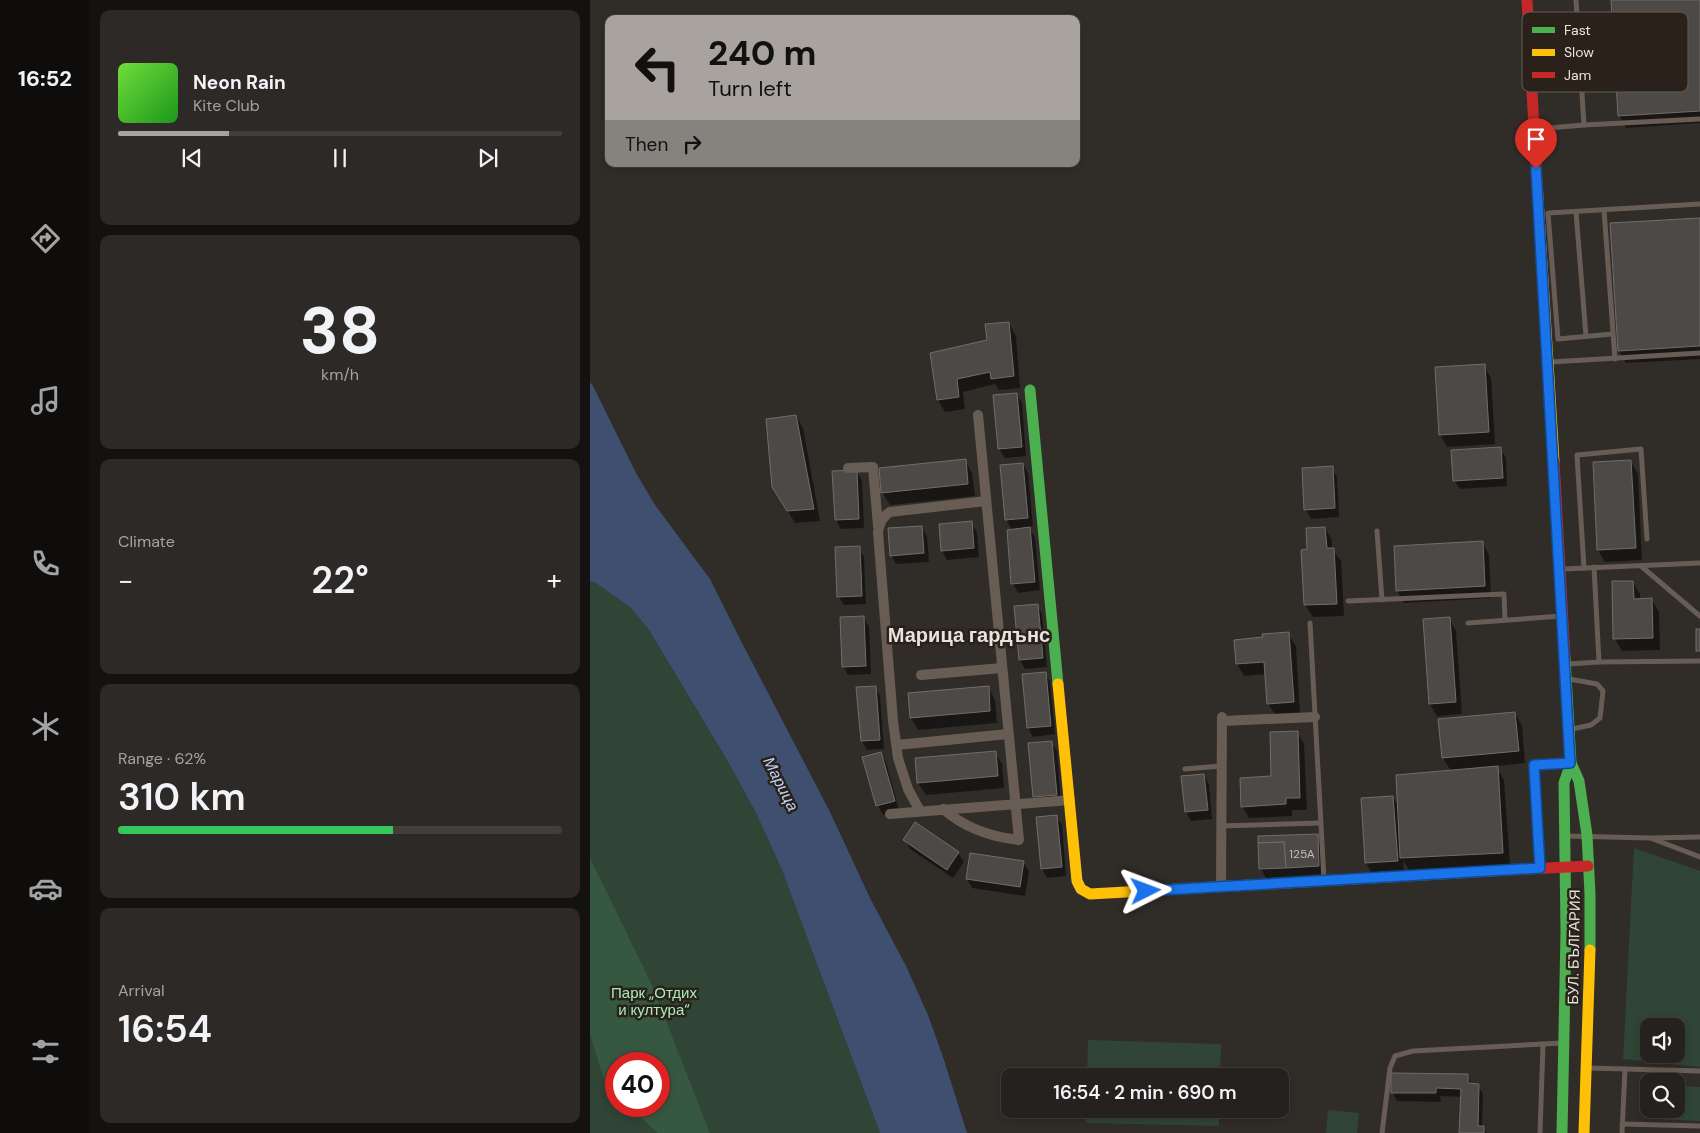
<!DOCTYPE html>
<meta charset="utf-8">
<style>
body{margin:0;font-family:"DM Sans",sans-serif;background:#2c2927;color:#f1f3f6;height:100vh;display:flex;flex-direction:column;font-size:19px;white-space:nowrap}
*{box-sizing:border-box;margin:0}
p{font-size:16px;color:#a3a3a4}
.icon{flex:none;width:28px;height:28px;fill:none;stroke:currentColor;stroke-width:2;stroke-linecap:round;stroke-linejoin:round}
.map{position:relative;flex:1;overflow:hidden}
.details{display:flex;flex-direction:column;gap:10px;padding:10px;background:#141210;width:500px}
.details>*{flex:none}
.top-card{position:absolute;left:15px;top:15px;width:475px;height:152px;border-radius:10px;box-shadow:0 2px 8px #0003,0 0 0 1px #413e3c;background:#a8a39e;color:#111;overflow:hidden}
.fabs{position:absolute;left:1050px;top:1018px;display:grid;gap:10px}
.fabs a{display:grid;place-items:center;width:45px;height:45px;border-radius:10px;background:#24211e;box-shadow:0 2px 8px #0003,0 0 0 1px #413e3c;font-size:25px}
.speed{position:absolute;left:15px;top:1052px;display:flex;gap:10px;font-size:25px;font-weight:700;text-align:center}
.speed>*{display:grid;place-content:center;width:65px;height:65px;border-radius:50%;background:#24211e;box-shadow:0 2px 8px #0003,0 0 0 1px #413e3c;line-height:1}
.speed .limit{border:8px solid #d22;background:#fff;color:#111}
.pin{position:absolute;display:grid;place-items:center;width:42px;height:42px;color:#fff;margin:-51px -21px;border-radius:50% 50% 50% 0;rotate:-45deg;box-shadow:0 0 5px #0007}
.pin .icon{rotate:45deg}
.me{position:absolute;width:55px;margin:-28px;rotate:87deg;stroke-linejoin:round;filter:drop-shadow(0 0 4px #0008)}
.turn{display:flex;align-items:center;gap:18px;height:105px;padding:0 20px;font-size:22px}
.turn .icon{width:65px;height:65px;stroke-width:2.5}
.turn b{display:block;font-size:35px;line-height:42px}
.then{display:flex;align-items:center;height:48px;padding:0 20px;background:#0003;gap:10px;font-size:19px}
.big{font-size:38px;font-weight:600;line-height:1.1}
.details .card{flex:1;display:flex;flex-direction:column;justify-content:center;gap:8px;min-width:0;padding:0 18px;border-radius:10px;background:#2c2927}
.details .dial{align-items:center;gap:0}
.dial b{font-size:65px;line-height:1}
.song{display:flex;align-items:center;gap:15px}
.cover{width:60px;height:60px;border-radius:8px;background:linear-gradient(135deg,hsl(100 70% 55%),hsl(120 70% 35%))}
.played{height:5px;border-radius:2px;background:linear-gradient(90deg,#a8a39e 25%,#413e3c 25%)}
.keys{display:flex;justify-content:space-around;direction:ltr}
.heat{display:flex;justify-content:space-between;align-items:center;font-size:28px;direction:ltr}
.charge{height:8px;border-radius:4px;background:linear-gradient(90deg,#34c759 62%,#413e3c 0)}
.trip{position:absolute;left:411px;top:1068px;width:288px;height:50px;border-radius:10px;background:#24211e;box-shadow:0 2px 8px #0003,0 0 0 1px #413e3c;font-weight:600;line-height:50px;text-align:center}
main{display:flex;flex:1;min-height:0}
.tabs{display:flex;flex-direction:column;width:90px;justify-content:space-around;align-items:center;background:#0e0d0c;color:#a3a3a4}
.tabs .icon{width:35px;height:35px}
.tabs .selected{color:#a8a39e}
.tabs b{font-size:22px;color:#f1f3f6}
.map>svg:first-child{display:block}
</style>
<main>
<nav class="tabs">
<b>16:52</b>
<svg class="icon selected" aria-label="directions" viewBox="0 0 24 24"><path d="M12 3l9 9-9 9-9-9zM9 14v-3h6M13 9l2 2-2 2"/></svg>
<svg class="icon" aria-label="music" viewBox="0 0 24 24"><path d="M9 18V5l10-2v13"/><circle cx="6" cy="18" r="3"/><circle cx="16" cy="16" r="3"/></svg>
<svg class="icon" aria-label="phone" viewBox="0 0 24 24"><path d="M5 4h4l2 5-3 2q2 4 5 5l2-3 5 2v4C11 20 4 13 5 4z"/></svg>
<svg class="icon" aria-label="climate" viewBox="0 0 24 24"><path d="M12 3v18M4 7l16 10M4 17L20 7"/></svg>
<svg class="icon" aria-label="car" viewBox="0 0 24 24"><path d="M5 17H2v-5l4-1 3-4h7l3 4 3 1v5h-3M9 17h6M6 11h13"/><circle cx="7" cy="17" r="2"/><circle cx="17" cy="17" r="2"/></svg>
<svg class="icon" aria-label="filters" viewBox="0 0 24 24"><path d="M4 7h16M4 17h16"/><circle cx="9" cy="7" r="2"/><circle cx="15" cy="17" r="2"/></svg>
</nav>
<section class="details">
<div class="card">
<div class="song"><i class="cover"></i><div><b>Neon Rain</b><p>Kite Club</p></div></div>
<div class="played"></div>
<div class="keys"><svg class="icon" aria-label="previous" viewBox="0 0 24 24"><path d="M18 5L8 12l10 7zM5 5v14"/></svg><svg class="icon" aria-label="pause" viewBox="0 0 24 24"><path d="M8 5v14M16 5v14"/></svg><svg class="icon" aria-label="next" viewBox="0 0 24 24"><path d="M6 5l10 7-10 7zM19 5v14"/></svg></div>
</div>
<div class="card dial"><b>38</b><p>km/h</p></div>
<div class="card"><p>Climate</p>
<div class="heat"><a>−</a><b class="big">22°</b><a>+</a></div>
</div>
<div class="card"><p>Range · 62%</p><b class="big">310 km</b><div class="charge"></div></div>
<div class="card"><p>Arrival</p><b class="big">16:54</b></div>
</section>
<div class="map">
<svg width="1110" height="1133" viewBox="0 0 1110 1133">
<rect width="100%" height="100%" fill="#302c28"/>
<g fill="#304535" fill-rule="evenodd">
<path d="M0,581L6,583L41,608L59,630L137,760L166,813L192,870L290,1133H0ZM26,1064H69V1106H26Z"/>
<path d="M1044,848L1110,871V1067L1033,1059ZM1086,1026V1054H1059V1026Z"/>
<polygon points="498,1040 631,1044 630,1076 497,1076"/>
<polygon points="1086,1086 1110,1087 1110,1121 1066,1119 1067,1109 1086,1109"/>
<polygon points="497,1109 629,1109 629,1126 496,1123"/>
<polygon points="738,1110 769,1113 767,1133 736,1133"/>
</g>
<polygon fill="#375840" points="0,858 61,983 120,1133 68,1133 38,1106 69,1106 69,1064 26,1064 26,1096 16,1086 0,1034"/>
<polygon fill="#3f4f70" points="0,383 2,384 46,473 65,505 120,579 150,639 240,812 280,898 316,966 338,1015 354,1060 377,1133 290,1133 192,870 166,813 137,760 59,630 41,608 6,583 0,581"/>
<g fill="#0007">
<polygon points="1022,0 1110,0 1110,123 1036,128 1029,115"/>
<polygon points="1110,219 1110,359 1036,363 1029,351 1022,224"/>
<polygon points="419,323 426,336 430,388 409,390 405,384 373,392 375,409 355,412 348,400 342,354 398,341"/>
<polygon points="894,366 901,378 905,444 857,447 850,434"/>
<polygon points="426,394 432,403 436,456 415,458 409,449 404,396"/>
<polygon points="206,416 213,428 230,521 205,523 183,486"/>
<polygon points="910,449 916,458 917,486 870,489 864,480"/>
<polygon points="375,460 382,473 385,496 300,505 292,492"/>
<polygon points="1041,462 1048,474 1052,560 1015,562 1008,550"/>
<polygon points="433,464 438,473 443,526 439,527 445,538 450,590 428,593 423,584 422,530 416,519"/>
<polygon points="742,468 747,477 749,517 721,519 716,510"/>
<polygon points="266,471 272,480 274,528 251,529 246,520"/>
<polygon points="381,523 387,532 389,557 357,560 352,551 350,526"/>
<polygon points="331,527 337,536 339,562 306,564 301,555"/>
<polygon points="735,528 742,540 742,549 751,561 754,616 723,617 715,605"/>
<polygon points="892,542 899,555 901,598 814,603 807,591"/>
<polygon points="269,548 274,557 276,604 254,605 248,596"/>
<polygon points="1043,582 1050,594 1050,600 1062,600 1069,612 1070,650 1032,651 1025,639"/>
<polygon points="447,605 452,614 457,667 435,669 430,660"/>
<polygon points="274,618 279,627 281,674 258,675 253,666"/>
<polygon points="859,618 866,631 872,714 847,716 840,704"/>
<polygon points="698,634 706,646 710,714 686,716 678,704 676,674 654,676 647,664 646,641"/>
<polygon points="455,673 460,682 465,734 443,737 438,728"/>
<polygon points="285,687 290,696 294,749 277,750 272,741 268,688"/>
<polygon points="398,687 405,700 407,723 328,730 321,718"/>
<polygon points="925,713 932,726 935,763 906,766 914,780 920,865 819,870 813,860 814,873 783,875 776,863 772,799 803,797 809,808 861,771 853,758"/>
<polygon points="707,732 714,744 717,810 702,810 702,816 659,818 652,806 683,777"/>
<polygon points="461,742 467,751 471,804 450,806 444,797 440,744"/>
<polygon points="405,752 412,764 414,788 336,795 328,783"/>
<polygon points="290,753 296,762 309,810 293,815 288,806 274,758"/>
<polygon points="614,775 619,784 622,819 601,821 596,812 592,777"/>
<polygon points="466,816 472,825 476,876 457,878 452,869"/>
<polygon points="326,824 368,853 374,862 363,878 320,849 315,840"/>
<polygon points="727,836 732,845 734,874 676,878 671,869 669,837"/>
<polygon points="433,862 439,871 435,896 382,888 377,879"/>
<polygon points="877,1075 882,1085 888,1085 893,1094 892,1127 897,1133 871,1133 872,1097 850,1096 851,1102 807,1101 802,1092"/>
</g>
<g fill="#4d4946" stroke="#716d6b">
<polygon points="1021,0 1110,0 1110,111 1028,116"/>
<polygon points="1110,218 1110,346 1028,351 1020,223"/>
<polygon points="419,322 424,376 401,379 400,372 367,379 369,397 347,400 340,353 397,340 395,324"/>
<polygon points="895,364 899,432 849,435 845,367"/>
<polygon points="427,393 432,447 408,449 403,395"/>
<polygon points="206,415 224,509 197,511 182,487 176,419"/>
<polygon points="911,447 913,478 863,481 861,450"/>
<polygon points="376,459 378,484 291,493 289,468"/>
<polygon points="1041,460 1046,548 1007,550 1003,462"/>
<polygon points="433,463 438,518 415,520 410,465"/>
<polygon points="743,466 745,508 714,510 712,468"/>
<polygon points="267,470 269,519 245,520 242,471"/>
<polygon points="382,521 384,548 351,551 349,524"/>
<polygon points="332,526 334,553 300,556 298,528"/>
<polygon points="440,527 445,582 421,584 417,530"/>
<polygon points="735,527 737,548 744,548 747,604 714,605 711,550 717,549 716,528"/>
<polygon points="893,541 895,586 806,591 804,546"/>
<polygon points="270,546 272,596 247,597 245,547"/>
<polygon points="1022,581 1043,581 1044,599 1062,598 1063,638 1023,639"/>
<polygon points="448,604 453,658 429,660 424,606"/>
<polygon points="274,616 276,666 252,667 250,617"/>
<polygon points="860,617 866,702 839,704 833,619"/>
<rect x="1106" y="629" width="4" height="22"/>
<polygon points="699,632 704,702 677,704 674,662 646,664 644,640 673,637 672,634"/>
<polygon points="456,672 461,726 437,728 432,674"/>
<polygon points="286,686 290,740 271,741 266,687"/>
<polygon points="399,686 400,711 320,718 318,693"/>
<polygon points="925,712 929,751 852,758 848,719"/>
<polygon points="708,731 710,798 696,798 696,804 651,807 650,778 681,776 680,732"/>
<polygon points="462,741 467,795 443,797 438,743"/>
<polygon points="406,751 408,776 327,783 325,758"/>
<polygon points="291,752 305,801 286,806 272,757"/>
<polygon points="908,766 913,853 810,858 806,775"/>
<polygon points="614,774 618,810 595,812 591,776"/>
<polygon points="803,796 808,861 775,863 771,798"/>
<polygon points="467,815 472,867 451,869 446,817"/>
<polygon points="325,822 369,852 357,870 313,840"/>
<polygon points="728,834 729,866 696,868 694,842 668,843 668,836"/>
<polygon points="694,842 696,868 669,869 668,843"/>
<polygon points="380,853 434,861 430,887 376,879"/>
<polygon points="801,1073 878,1074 878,1083 889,1084 888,1126 894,1126 894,1133 869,1133 871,1089 846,1088 846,1093 801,1093"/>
</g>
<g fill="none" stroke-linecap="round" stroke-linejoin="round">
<g stroke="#675d54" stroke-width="5">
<polyline points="994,125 1110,119"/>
<polyline points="947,129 994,125 986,0"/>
<polyline points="1014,210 1025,359"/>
<polyline points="986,212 996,336"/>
<polyline points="1022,334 968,339 958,213 1110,204"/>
<polyline points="961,362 1110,353"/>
<polyline points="787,531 792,600"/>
<polyline points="1051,566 1110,616"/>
<polyline points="1004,567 1009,662"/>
<polyline points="994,568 987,455 1051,449 1057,539"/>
<polyline points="973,569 1110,563"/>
<polyline points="758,601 914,594 915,620"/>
<polyline points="720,623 734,880"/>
<polyline points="878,623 972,616"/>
<polyline points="978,664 1009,662 1110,661"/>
<polyline points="979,679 1007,684 1013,691 1010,718 1001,725 982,729"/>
<polyline points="595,769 631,766"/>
<polyline points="631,826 730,823"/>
<polyline points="975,836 1060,838 1110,837"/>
<polyline points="1063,839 1110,857"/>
<polyline points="950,867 944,765 978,763"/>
<polyline points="998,1068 1110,1071"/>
<polyline points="1032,1124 1110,1126"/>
<polyline points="792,1133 800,1068 805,1056 823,1051 972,1043"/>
<polyline points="950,1133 953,1044"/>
<polyline points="1032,1133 1035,1069"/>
</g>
<g stroke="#675d54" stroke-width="10">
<polyline points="258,468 283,467 288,526"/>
<polyline points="331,675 412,668"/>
<polyline points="632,721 725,717"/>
<polyline points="307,745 418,734"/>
<path d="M353,809C375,828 400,837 429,840L388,415"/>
<path d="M330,811L318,789L308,758L303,721L288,532C290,523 292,517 300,512L396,501"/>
<polyline points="300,814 480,800"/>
<polyline points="631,887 632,717"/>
</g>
<g stroke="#4caf50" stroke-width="11">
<polyline points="440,390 468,684"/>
<polyline points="975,658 981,763 989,781 997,835 1000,894 1000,950"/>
<polyline points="661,885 919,870"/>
<polyline points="972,1133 976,932 974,783 981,763"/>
</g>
<g stroke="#ffc107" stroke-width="11">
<polyline points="947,182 964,461"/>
<polyline points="468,684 487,881 491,889 500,894 661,885"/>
<polyline points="994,1133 1000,950"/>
</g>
<g stroke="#c62828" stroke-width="11">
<polyline points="937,0 947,182"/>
<polyline points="964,461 975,658"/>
<polyline points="919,870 998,866"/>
</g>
</g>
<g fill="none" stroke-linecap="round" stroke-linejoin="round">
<defs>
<polyline id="route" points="556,891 950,868 944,765 980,763 946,169"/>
</defs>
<use href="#route" stroke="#114b97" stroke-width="12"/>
<use href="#route" stroke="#1a73e8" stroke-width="9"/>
</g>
<g text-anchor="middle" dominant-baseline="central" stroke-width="5" stroke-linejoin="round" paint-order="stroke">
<g font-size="12" fill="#c1bcb8">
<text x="712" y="854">125A</text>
</g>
<g font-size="15" fill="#e8e3de" stroke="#2a221a">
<text transform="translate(984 947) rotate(-89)">БУЛ. БЪЛГАРИЯ</text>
</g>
<g font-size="15" fill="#a8ebba" stroke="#2a221a">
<text x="64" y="993">Парк „Отдих<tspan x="64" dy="17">и култура“</tspan></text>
</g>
<g font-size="16" font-style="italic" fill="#bfd3f8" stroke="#2a221a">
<text transform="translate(191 784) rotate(63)">Марица</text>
</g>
<g font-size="20" font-weight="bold" fill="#e8e3de" stroke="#2a221a">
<text x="379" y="635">Марица гардънс</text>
</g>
</g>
<rect x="932" y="12" width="166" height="80" rx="8" fill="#2a221a" stroke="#635c55" stroke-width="1"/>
<rect x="942" y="27" width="23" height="6" fill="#4caf50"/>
<rect x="942" y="49" width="23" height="7" fill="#ffc107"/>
<rect x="942" y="72" width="23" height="6" fill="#c62828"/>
<g font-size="14" fill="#e8e3de">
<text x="974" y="35">Fast</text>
<text x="974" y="57">Slow</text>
<text x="974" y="80">Jam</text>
</g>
</svg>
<div class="fabs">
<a><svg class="icon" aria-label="sound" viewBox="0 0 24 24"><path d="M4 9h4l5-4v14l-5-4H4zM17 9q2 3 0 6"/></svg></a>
<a><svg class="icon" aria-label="search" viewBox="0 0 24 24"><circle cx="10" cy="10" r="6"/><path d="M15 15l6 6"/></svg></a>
</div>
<div class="speed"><div class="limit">40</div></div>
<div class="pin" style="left:946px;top:169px;background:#d93025"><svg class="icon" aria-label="arrive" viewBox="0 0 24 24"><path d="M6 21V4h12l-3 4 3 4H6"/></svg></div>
<svg class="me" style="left:556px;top:891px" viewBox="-20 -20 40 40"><path d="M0-17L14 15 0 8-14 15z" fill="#1a73e8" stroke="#fff" stroke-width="4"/></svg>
<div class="trip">16:54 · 2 min · 690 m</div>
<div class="top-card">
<div class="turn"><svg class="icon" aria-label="left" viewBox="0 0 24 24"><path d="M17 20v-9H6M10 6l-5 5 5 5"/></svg><div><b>240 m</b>Turn left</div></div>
<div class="then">Then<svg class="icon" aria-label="right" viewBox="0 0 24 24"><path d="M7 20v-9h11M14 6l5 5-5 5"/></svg></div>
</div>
</div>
</main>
